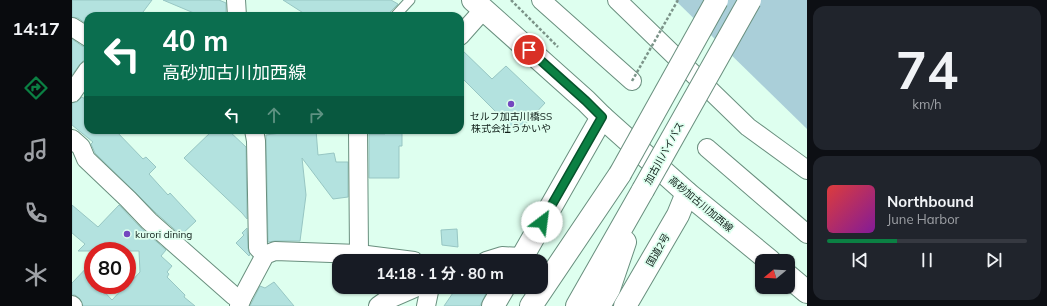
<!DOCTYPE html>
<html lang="ja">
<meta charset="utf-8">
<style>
body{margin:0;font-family:Mulish,"Noto Sans JP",sans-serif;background:#20242c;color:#f1f3f6;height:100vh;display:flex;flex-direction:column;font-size:15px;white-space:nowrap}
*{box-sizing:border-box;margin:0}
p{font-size:13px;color:#9ea1a6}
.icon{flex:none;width:22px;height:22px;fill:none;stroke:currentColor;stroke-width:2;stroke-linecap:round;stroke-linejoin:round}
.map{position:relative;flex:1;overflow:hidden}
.sheet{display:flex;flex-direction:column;gap:6px;padding:6px;background:#0d0f14;width:240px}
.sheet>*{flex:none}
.guide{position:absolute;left:12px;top:12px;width:380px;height:122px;border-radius:12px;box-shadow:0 1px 3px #0004;background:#0b6e4f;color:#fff;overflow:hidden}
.needle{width:26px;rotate:252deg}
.fabs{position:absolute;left:683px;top:254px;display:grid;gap:8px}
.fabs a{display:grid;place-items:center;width:40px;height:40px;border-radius:8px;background:#171b24;box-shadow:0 1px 3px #0004;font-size:20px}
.speed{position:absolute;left:12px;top:242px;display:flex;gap:8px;font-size:20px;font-weight:700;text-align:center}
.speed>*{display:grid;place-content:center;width:52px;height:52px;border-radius:50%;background:#171b24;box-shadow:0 1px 3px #0004;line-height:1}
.speed .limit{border:6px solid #d22;background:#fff;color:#111}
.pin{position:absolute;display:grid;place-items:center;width:34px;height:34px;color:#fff;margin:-17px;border:2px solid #fff;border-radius:50%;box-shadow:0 1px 4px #0007}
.me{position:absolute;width:44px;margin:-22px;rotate:30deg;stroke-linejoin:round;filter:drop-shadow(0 0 3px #0008)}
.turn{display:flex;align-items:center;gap:14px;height:84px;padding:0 12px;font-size:18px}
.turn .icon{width:52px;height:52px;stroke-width:2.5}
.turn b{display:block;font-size:28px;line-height:34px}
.lanes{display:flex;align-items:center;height:38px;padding:0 12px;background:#0003;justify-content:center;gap:20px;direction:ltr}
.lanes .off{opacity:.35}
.sheet .widget{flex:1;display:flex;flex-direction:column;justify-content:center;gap:6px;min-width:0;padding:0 14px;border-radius:12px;background:#20242c}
.sheet .dial{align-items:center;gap:0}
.dial b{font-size:52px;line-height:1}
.song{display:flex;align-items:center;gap:12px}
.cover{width:48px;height:48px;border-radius:6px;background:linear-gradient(135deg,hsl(0 70% 55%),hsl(290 70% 35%))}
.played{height:4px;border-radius:2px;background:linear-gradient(90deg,#0b8043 35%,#363941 35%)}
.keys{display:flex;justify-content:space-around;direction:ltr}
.trip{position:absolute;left:260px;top:254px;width:216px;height:40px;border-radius:12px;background:#171b24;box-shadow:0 1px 3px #0004;font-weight:700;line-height:40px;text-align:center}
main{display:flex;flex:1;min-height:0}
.tab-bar{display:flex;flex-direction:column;width:72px;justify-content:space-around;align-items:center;background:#090b0e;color:#9ea1a6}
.tab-bar .icon{width:28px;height:28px}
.tab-bar .active{color:#0b8043}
.tab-bar b{font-size:18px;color:#f1f3f6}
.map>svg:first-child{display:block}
</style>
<main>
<nav class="tab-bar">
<b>14:17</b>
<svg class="icon active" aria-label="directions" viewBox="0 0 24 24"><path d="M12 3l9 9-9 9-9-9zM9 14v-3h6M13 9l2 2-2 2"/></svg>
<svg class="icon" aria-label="music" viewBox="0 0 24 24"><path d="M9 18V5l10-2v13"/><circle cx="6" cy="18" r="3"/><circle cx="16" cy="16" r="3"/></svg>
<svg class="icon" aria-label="phone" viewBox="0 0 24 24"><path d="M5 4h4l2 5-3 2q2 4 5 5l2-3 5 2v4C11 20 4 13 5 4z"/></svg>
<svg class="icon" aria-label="climate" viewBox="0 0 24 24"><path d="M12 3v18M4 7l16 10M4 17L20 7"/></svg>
</nav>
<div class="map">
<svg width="735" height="306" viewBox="0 0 735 306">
<rect width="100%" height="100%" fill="#deffef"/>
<polygon fill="#aacfd9" points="603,0 735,0 735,129"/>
<g fill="#b3e2df" stroke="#97c6c3">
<polygon points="0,0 80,0 68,16 16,16 16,25 6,18 0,17"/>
<polygon points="91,0 147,0 154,3 154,16 129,16"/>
<polygon points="211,0 319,0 326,4 318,12 317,16 236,16"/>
<polygon points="0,39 10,46 16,47 16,60 11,61 8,64 0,75"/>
<polygon points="388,48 420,79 434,66 473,103 445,133 388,76"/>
<polygon points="10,97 16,101 16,130 43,130 71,159 74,157 84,167 77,174 96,195 98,193 124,221 109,235 84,213 23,153 19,144 21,142 0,125 0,103 5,102"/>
<polygon points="141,130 156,130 174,147 175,219 170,213 112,158"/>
<polygon points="230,130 244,130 246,155 262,153 264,162 276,162 276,197 261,199 230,158 234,195 228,241 203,241 196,242 194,135"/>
<polygon points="313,131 330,131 330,146 327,146 327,178 297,178 297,134 313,134"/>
<polygon points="0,205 26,227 47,205 69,228 94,250 89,256 100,266 95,272 97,274 95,277 113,295 112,297 123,306 11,306 8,299 3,295 0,295 0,283 21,261 21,285 26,285 40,300 54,285 56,285 68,272 67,251 6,251 13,244 0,233"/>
<polygon points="175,228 176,248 178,254 177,256 164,243 172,235 170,233"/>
<polygon points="385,229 386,247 370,245 369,230"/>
<polygon points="202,282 222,306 178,306 188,286 193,288"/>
<polygon points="385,287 417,287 408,306 372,306"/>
</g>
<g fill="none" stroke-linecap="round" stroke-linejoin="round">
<defs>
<polyline id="service" points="323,16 338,0"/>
<g id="minor">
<polyline points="164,0 165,16"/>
<polyline points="469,0 560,81"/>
<polyline points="545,0 676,127 735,170"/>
<polyline points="0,27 16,37"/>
<polyline points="388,36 412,9"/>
<polyline points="0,93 16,70"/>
<polyline points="182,130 184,141 186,248 193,255"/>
<polyline points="286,130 287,254"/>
<polyline points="0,139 9,147 14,159 56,199 77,221 162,296 170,298"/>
<polyline points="635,148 735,234"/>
<polyline points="414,261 430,256 450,257"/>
<polyline points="0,305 1,306"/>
<polyline points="167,306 170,298 193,255 203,251 287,254 342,261"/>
<polyline points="306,306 313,301 345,287"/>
<polyline points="354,306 358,287"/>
</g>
<g id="primary">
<polyline points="401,0 514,101 530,117 615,193 698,261"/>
<polyline points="716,276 735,292"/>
</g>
<g id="trunk">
<polyline points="448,261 530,117"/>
<polyline points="421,306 432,287"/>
<polyline points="553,306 606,215 615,193"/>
</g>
<g id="motorway">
<polyline points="459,306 548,174"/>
<polyline points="505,306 571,190"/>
<polyline points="527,306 537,289 553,242"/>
</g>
</defs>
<use href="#service" stroke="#698f7e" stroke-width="11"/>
<use href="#minor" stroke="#698f7e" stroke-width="20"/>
<use href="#primary" stroke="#698f7e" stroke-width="24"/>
<use href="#trunk" stroke="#698f7e" stroke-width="24"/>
<use href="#motorway" stroke="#698f7e" stroke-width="24"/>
<polyline stroke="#7c9489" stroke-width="2.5" stroke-dasharray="3 2" stroke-linecap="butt" points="439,0 486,47"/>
<use href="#service" stroke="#fff" stroke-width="9"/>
<use href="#minor" stroke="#fff" stroke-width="18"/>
<use href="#primary" stroke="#fff" stroke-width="22"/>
<use href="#trunk" stroke="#fff" stroke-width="22"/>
<use href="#motorway" stroke="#fff" stroke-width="22"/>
<defs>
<g id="motorway-bridge">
<polyline points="548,174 645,0"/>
<polyline points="571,190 678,0"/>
</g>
</defs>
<use href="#motorway-bridge" stroke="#698f7e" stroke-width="24" stroke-linecap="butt"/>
<polyline stroke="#7c9489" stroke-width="2.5" stroke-dasharray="3 2" stroke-linecap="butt" points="560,81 606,0"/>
<use href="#motorway-bridge" stroke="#fff" stroke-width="22"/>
</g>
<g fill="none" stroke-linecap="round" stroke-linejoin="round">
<defs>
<polyline id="route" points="457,50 514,101 530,117 470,222"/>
</defs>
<use href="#route" stroke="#07532c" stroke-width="10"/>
<use href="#route" stroke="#0b8043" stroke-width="7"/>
</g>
<g fill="#7447bf" stroke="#deffef" stroke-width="1.5">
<circle cx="439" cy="104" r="4"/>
<circle cx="55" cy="234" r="4"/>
</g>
<g text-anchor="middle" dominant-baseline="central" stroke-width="3.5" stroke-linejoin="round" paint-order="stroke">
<g font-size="10" fill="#101f19" stroke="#deffef">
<text x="439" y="116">セルフ加古川橋SS<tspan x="439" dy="12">株式会社うかいや</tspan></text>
<text x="63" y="234" text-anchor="start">kurori dining</text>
</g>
<g font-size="10" fill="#101f19" stroke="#deffef">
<text transform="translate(592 153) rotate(-61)">加古川バイパス</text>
<text transform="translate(629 204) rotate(40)">高砂加古川加西線</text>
<text transform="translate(586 250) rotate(-60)">国道2号</text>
</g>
</g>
</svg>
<div class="fabs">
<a><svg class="needle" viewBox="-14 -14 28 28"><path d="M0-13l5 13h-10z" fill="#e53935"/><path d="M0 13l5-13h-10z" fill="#9ea1a6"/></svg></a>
</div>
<div class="speed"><div class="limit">80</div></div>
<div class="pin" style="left:457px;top:50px;background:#d93025"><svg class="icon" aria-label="arrive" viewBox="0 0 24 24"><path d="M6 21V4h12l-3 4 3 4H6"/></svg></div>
<svg class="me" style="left:470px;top:222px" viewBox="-20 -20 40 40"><circle r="19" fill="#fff"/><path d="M0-13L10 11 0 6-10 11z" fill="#0b8043"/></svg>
<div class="trip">14:18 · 1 分 · 80 m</div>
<div class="guide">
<div class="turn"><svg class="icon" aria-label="left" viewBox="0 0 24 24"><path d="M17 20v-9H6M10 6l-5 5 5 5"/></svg><div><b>40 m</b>高砂加古川加西線</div></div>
<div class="lanes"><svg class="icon" aria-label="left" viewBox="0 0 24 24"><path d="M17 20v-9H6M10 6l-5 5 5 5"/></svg><svg class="icon off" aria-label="ahead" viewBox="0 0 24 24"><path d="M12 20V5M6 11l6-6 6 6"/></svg><svg class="icon off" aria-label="right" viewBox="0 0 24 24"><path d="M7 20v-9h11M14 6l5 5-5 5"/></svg></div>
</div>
</div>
<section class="sheet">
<div class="widget dial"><b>74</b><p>km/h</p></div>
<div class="widget">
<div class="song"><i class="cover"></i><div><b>Northbound</b><p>June Harbor</p></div></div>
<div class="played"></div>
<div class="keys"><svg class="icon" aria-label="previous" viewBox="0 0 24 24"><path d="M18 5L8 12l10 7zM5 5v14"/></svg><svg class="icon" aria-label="pause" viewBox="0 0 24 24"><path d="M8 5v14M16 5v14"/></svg><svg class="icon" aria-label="next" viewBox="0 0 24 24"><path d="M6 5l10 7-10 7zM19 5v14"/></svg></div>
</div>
</section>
</main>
